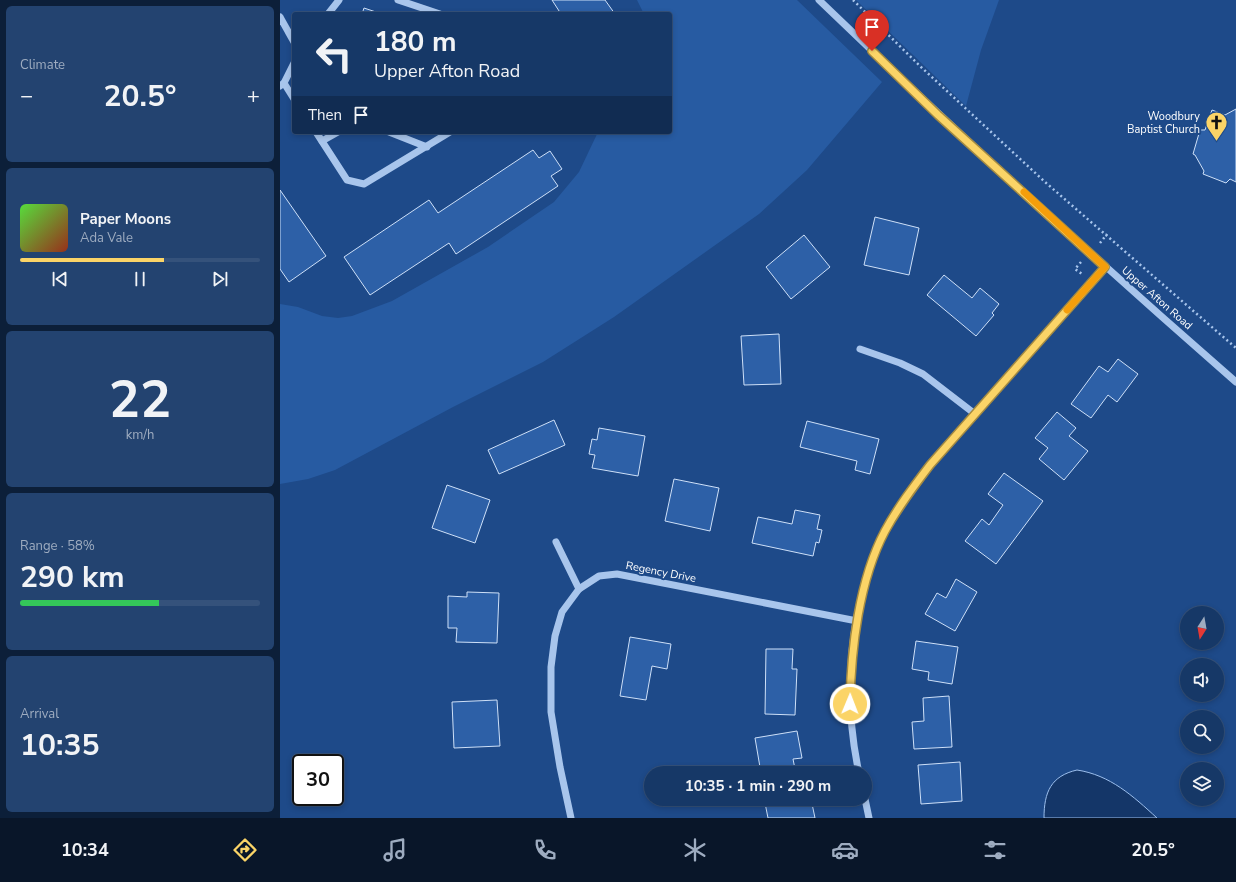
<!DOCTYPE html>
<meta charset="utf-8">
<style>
body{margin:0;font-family:"Nunito Sans",sans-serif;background:#234370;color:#f1f3f6;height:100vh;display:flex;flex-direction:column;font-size:15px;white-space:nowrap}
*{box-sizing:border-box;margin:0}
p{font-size:13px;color:#9eacc0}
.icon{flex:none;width:22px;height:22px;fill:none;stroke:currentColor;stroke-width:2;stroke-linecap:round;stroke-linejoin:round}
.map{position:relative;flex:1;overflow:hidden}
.sheet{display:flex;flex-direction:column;gap:6px;padding:6px;background:#0c1f39;width:280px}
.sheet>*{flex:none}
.banner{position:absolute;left:12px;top:12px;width:380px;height:122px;border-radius:4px;box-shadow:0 2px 6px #0003,0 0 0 1px #35527b;background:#163867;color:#f1f3f6;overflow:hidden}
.needle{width:26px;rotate:191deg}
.fabs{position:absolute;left:900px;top:606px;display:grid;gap:8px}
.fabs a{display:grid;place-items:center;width:44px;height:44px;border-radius:50%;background:#163867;box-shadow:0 2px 6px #0003,0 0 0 1px #35527b;font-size:20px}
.speed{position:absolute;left:12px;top:754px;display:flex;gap:8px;font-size:20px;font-weight:700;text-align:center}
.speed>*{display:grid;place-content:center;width:52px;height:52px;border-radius:50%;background:#163867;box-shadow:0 2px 6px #0003,0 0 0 1px #35527b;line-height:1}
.speed .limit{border:2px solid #111;border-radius:6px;background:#fff;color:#111}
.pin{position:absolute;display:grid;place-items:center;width:34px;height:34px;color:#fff;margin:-41px -17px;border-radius:50% 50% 50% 0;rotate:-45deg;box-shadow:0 0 4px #0007}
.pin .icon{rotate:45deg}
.me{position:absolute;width:44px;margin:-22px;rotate:1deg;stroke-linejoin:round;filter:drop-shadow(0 0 3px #0008)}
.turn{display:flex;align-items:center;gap:14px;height:84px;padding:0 16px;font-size:18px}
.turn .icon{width:52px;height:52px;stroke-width:2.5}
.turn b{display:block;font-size:28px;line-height:34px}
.then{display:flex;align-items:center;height:38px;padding:0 16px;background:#0003;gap:8px;font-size:15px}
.big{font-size:30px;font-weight:700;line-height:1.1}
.sheet .tile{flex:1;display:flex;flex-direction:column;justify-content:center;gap:6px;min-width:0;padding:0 14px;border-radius:6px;background:#234370}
.sheet .dial{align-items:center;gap:0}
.dial b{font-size:52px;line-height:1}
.song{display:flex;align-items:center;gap:12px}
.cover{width:48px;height:48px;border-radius:6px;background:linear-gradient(135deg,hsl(110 70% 55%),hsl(10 70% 35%))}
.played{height:4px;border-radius:2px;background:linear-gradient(90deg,#fbd467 60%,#35527b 60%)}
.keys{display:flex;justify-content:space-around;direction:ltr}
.heat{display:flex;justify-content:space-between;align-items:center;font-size:22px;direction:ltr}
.charge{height:6px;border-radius:3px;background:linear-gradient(90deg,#34c759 58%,#35527b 0)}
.trip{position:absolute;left:364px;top:766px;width:228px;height:40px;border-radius:20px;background:#163867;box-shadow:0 2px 6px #0003,0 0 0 1px #35527b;font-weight:700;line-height:40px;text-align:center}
.tab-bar{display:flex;height:64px;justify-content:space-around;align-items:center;background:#091629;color:#9eacc0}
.tab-bar .icon{width:28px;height:28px}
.tab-bar .selected{color:#fbd467}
.tab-bar b{font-size:18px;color:#f1f3f6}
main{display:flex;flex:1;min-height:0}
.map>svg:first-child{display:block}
</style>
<main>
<section class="sheet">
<div class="tile"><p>Climate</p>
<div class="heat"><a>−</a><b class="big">20.5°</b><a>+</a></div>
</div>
<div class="tile">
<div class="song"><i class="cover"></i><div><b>Paper Moons</b><p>Ada Vale</p></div></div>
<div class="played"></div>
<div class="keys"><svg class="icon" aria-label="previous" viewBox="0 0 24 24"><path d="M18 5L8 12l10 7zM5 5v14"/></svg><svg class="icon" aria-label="pause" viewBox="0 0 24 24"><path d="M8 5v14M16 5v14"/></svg><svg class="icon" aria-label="next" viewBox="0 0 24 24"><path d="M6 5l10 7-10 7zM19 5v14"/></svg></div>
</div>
<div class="tile dial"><b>22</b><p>km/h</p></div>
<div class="tile"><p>Range · 58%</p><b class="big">290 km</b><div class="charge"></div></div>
<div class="tile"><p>Arrival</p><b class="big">10:35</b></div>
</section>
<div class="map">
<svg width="956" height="818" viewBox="0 0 956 818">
<rect width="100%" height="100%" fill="#1e4a89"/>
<g fill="#275ba2">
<polygon points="357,0 517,0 602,82 527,170 479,214 334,317 263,362 173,407 55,470 28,479 0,484 0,304 18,307 42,316 58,318 72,316 112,301 208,247 274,202 299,172 318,132 390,132 390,14 364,14"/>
<polygon points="576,0 719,0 701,50 686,106"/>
</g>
<path fill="#143668" stroke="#9cbfed" d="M797,770C830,775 853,796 877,818H764C764,792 771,776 797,770Z"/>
<g fill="#2d60a7" stroke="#cee0f8">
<polygon points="272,0 325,0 335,14 281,14"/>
<polygon points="84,8 102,14 82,14"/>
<polygon points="956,109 956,182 950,179 946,183 923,174 924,171 915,155 913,154 920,130 925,130 932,110 945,115"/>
<polygon points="253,150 259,158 270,151 282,169 271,176 278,186 176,254 169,243 90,295 64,257 149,200 158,213"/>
<polygon points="0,190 46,256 9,282 0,269"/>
<polygon points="595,217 639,228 629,275 584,265"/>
<polygon points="524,235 550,267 511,299 486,267"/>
<polygon points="664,275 692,298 700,288 719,304 712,313 714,315 696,336 647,295"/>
<polygon points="499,334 501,384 464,385 461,336"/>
<polygon points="838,359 858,374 837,402 828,395 811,418 791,404 819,366 828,372"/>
<polygon points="777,412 796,428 789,436 808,451 784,480 759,459 768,448 755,438"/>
<polygon points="274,420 285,445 219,474 208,450"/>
<polygon points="527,421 599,439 590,474 575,470 577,461 520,447"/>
<polygon points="319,428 365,436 358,476 312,468 315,455 309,454 312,439 317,440"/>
<polygon points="724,473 763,501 716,564 685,541 702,519 709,525 723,505 708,494"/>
<polygon points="394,479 439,488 430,531 385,521"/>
<polygon points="167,485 210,500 195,543 152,528"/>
<polygon points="515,510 540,515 537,529 542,530 539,543 536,542 533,556 472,543 478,517 512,524"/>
<polygon points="676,579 697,592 675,631 645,614 657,593 666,598"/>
<polygon points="187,592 219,593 217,643 176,642 177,628 168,628 168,596 187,597"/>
<polygon points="350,637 391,644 387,669 372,666 366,700 340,696"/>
<polygon points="636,641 678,647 672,684 648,680 649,672 632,669"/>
<polygon points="486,649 513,649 512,669 517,669 515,715 485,714"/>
<polygon points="669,696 672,747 634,749 632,722 644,721 643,698"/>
<polygon points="217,700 220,746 174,748 172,702"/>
<polygon points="517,731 522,758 513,759 515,769 481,773 475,738"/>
<polygon points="680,762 682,801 641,804 638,765"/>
<polygon points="504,799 531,799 535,818 488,818 485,803"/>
</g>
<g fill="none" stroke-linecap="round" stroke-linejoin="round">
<g stroke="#a8c5ec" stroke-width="2.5" stroke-dasharray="2 3" stroke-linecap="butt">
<polyline points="573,0 641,67 765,182 956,348"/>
<polyline points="820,243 827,234"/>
<polyline points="801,262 795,269 802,274"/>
</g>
<g stroke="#a8c5ec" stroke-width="7">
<polyline points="118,0 160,14"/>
<path d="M539,0C675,131 814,258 956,382"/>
<polyline points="48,14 59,0"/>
<polyline points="0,17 14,42"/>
<polyline points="4,83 14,99"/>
<polyline points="0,86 4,83 14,63"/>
<polyline points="36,132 67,180 84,184 170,132"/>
<polyline points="109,132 147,147"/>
<polyline points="42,141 58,132"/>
<polyline points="580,349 620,363 643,374 695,414"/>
<polyline points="276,542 299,589"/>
<path d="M579,773C562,694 569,606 604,533C616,508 634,487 650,465L825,267"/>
<polyline points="585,799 589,818"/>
<polyline points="291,818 280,767 271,712 271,667 275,636 282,612 299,589 319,576 337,574 577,621"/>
</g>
</g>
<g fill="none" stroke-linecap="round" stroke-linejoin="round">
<defs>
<path id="route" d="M570,704C571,649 579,580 605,531C618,507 634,486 650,465L825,267L658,115L592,51"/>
</defs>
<use href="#route" stroke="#a38a43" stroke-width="10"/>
<use href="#route" stroke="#fbd467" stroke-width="7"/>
<polyline stroke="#f59e0b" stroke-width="7" points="744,192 825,267 787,310"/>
</g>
<defs>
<symbol id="church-pin" viewBox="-11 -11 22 30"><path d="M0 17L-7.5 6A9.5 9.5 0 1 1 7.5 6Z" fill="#fbd467" stroke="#1e4a89"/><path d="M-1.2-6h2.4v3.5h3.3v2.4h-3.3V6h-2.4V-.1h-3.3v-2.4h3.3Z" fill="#111"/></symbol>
</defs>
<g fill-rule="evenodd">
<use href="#church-pin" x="924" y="110" width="25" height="34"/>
</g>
<g text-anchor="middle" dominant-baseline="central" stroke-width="4" stroke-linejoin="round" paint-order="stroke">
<g font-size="11" fill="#fff" stroke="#1e4a89" text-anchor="end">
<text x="920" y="116">Woodbury<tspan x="920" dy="13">Baptist Church</tspan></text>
</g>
<g font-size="11" fill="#fff" stroke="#1e4a89">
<text transform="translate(877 298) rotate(41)">Upper Afton Road</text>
<text transform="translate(381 572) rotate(11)">Regency Drive</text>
</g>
</g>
</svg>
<div class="fabs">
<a><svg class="needle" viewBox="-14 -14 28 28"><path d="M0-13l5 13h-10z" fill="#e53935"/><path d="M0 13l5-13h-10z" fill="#9eacc0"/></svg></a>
<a><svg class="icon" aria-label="sound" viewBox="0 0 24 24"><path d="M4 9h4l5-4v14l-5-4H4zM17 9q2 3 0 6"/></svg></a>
<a><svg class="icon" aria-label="search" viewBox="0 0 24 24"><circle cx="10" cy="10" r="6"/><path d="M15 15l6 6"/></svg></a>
<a><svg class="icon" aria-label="layers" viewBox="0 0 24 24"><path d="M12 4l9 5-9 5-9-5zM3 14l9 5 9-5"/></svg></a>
</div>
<div class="speed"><div class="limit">30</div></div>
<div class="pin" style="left:592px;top:51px;background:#d93025"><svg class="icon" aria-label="arrive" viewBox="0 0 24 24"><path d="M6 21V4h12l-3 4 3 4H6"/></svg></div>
<svg class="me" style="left:570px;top:704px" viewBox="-20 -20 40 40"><circle r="17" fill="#fbd467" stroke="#fff" stroke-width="3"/><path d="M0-11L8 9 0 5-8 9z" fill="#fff"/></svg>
<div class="trip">10:35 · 1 min · 290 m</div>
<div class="banner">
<div class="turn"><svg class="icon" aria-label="left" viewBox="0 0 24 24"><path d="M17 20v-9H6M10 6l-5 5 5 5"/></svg><div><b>180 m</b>Upper Afton Road</div></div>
<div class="then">Then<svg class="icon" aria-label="arrive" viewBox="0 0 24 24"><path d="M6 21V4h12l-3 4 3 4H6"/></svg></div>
</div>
</div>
</main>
<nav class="tab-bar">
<b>10:34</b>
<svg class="icon selected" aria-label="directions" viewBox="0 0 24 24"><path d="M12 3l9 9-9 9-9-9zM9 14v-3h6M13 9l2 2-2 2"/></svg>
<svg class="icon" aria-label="music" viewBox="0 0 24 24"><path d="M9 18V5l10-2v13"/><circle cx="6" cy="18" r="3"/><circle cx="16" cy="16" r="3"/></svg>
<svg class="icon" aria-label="phone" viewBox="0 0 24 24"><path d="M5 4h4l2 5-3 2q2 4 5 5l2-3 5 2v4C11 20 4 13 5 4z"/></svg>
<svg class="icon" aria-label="climate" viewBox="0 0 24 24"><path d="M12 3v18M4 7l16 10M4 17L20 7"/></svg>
<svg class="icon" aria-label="car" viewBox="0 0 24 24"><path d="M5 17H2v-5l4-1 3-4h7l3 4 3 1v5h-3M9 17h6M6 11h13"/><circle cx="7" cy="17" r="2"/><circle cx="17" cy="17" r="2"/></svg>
<svg class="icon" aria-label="filters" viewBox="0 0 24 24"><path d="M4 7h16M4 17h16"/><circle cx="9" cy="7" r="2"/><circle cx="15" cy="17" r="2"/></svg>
<b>20.5°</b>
</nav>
